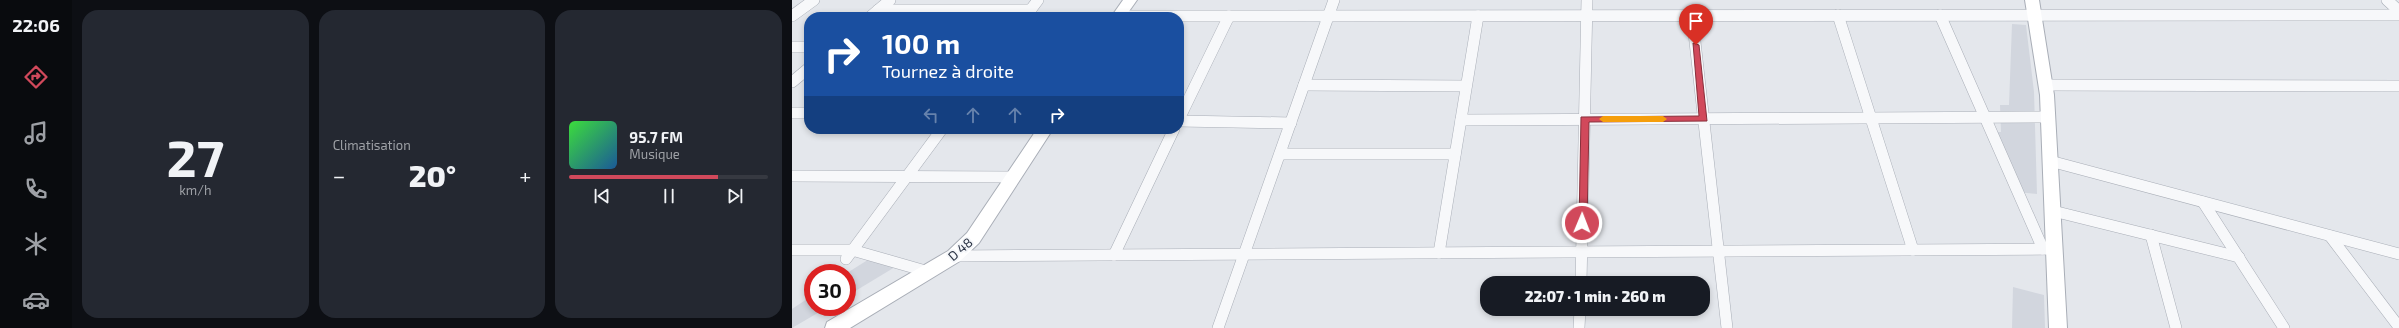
<!DOCTYPE html>
<html lang="fr">
<meta charset="utf-8">
<style>
body{margin:0;font-family:"Exo 2",sans-serif;background:#242831;color:#f1f3f6;height:100vh;display:flex;flex-direction:column;font-size:15px;white-space:nowrap}
*{box-sizing:border-box;margin:0}
p{font-size:13px;color:#9ea1a6}
.icon{flex:none;width:22px;height:22px;fill:none;stroke:currentColor;stroke-width:2;stroke-linecap:round;stroke-linejoin:round}
.map{position:relative;flex:1;overflow:hidden}
.drawer{display:flex;flex-direction:column;gap:10px;padding:10px;background:#0d0f14;width:720px}
.drawer>*{flex:none}
.hud{position:absolute;left:12px;top:12px;width:380px;height:122px;border-radius:16px;box-shadow:0 2px 6px #0003;background:#1a4fa0;color:#fff;overflow:hidden}
.speed{position:absolute;left:12px;top:264px;display:flex;gap:8px;font-size:20px;font-weight:700;text-align:center}
.speed>*{display:grid;place-content:center;width:52px;height:52px;border-radius:50%;background:#171b24;box-shadow:0 2px 6px #0003;line-height:1}
.speed .limit{border:6px solid #d22;background:#fff;color:#111}
.pin{position:absolute;display:grid;place-items:center;width:34px;height:34px;color:#fff;margin:-41px -17px;border-radius:50% 50% 50% 0;rotate:-45deg;box-shadow:0 0 4px #0007}
.pin .icon{rotate:45deg}
.me{position:absolute;width:44px;margin:-22px;rotate:1deg;stroke-linejoin:round;filter:drop-shadow(0 0 3px #0008)}
.turn{display:flex;align-items:center;gap:14px;height:84px;padding:0 12px;font-size:18px}
.turn .icon{width:52px;height:52px;stroke-width:2.5}
.turn b{display:block;font-size:28px;line-height:34px}
.lanes{display:flex;align-items:center;height:38px;padding:0 12px;background:#0003;justify-content:center;gap:20px;direction:ltr}
.lanes .off{opacity:.35}
.big{font-size:30px;font-weight:800;line-height:1.1}
.drawer .card{flex:1;display:flex;flex-direction:column;justify-content:center;gap:6px;min-width:0;padding:0 14px;border-radius:16px;background:#242831}
.drawer .dial{align-items:center;gap:0}
.dial b{font-size:52px;line-height:1}
.song{display:flex;align-items:center;gap:12px}
.cover{width:48px;height:48px;border-radius:6px;background:linear-gradient(135deg,hsl(120 70% 55%),hsl(210 70% 35%))}
.played{height:4px;border-radius:2px;background:linear-gradient(90deg,#d1495b 75%,#363941 75%)}
.keys{display:flex;justify-content:space-around;direction:ltr}
.heat{display:flex;justify-content:space-between;align-items:center;font-size:22px;direction:ltr}
.drawer .tiles{flex:1;display:grid;gap:10px;grid-template-columns:repeat(3,1fr)}
.trip{position:absolute;left:688px;top:276px;width:230px;height:40px;border-radius:16px;background:#171b24;box-shadow:0 2px 6px #0003;font-weight:800;line-height:40px;text-align:center}
main{display:flex;flex:1;min-height:0}
.tabs{display:flex;flex-direction:column;width:72px;justify-content:space-around;align-items:center;background:#090b0e;color:#9ea1a6}
.tabs .icon{width:28px;height:28px}
.tabs .current{color:#d1495b}
.tabs b{font-size:18px;color:#f1f3f6}
.map>svg:first-child{display:block}
</style>
<main>
<nav class="tabs">
<b>22:06</b>
<svg class="icon current" aria-label="directions" viewBox="0 0 24 24"><path d="M12 3l9 9-9 9-9-9zM9 14v-3h6M13 9l2 2-2 2"/></svg>
<svg class="icon" aria-label="music" viewBox="0 0 24 24"><path d="M9 18V5l10-2v13"/><circle cx="6" cy="18" r="3"/><circle cx="16" cy="16" r="3"/></svg>
<svg class="icon" aria-label="phone" viewBox="0 0 24 24"><path d="M5 4h4l2 5-3 2q2 4 5 5l2-3 5 2v4C11 20 4 13 5 4z"/></svg>
<svg class="icon" aria-label="climate" viewBox="0 0 24 24"><path d="M12 3v18M4 7l16 10M4 17L20 7"/></svg>
<svg class="icon" aria-label="car" viewBox="0 0 24 24"><path d="M5 17H2v-5l4-1 3-4h7l3 4 3 1v5h-3M9 17h6M6 11h13"/><circle cx="7" cy="17" r="2"/><circle cx="17" cy="17" r="2"/></svg>
</nav>
<section class="drawer">
<div class="tiles">
<div class="card dial"><b>27</b><p>km/h</p></div>
<div class="card"><p>Climatisation</p>
<div class="heat"><a>−</a><b class="big">20°</b><a>+</a></div>
</div>
<div class="card">
<div class="song"><i class="cover"></i><div><b>95.7 FM</b><p>Musique</p></div></div>
<div class="played"></div>
<div class="keys"><svg class="icon" aria-label="previous" viewBox="0 0 24 24"><path d="M18 5L8 12l10 7zM5 5v14"/></svg><svg class="icon" aria-label="pause" viewBox="0 0 24 24"><path d="M8 5v14M16 5v14"/></svg><svg class="icon" aria-label="next" viewBox="0 0 24 24"><path d="M6 5l10 7-10 7zM19 5v14"/></svg></div>
</div>
</div>
</section>
<div class="map">
<svg width="1607" height="328" viewBox="0 0 1607 328">
<rect width="100%" height="100%" fill="#e4e7ec"/>
<g fill="#d2d6de">
<polygon points="1220,24 1234,25 1242,92 1245,194 1226,192 1200,132 1209,132 1208,105 1217,105"/>
<polygon points="82,256 108,264 55,296 55,273"/>
<polygon points="1221,287 1252,295 1253,328 1220,328"/>
<polygon points="21,295 21,307 36,307 0,328 0,309"/>
</g>
<g fill="none" stroke-linecap="round" stroke-linejoin="round">
<defs>
<g id="street">
<polyline points="1595,0 1607,11"/>
<polyline points="86,10 239,10"/>
<polyline points="900,15 935,328"/>
<polyline points="1046,15 1121,250"/>
<polyline points="1148,15 1251,249"/>
<polyline points="0,16 22,0"/>
<polyline points="234,16 246,0"/>
<polyline points="327,16 1607,15"/>
<polyline points="78,17 98,0"/>
<polyline points="0,47 17,47"/>
<polyline points="0,82 17,68"/>
<polyline points="512,85 674,86"/>
<polyline points="1254,85 1607,86"/>
<polyline points="0,113 17,113"/>
<polyline points="387,119 437,16"/>
<polyline points="669,120 1256,117"/>
<polyline points="387,121 499,123"/>
<polyline points="488,154 663,154"/>
<polyline points="1258,161 1607,254"/>
<polyline points="0,176 221,177"/>
<polyline points="1411,202 1492,328"/>
<polyline points="1261,211 1447,257"/>
<polyline points="1359,235 1384,328"/>
<polyline points="1538,236 1607,327"/>
<polyline points="0,250 60,250 137,272"/>
<polyline points="647,253 686,16"/>
<polyline points="322,255 382,129"/>
<polyline points="162,256 1262,249"/>
<polyline points="54,259 150,129"/>
<polyline points="789,283 795,0"/>
<polyline points="426,328 542,0"/>
<polyline points="787,328 788,309"/>
</g>
<g id="secondary">
<polygon points="331,0 345,0 333,17 319,17"/>
<polygon points="1233,0 1247,0 1262,95 1275,328 1257,328 1248,95"/>
<polygon points="245,129 261,129 187,243 168,261 58,328 33,328 35,322 156,251 175,233"/>
</g>
</defs>
<use href="#street" stroke="#a9aeb7" stroke-width="12"/>
<use href="#secondary" stroke="#a9aeb7" stroke-width="2"/>
<use href="#street" stroke="#f7f8fa" stroke-width="11"/>
<use href="#secondary" fill="#fff" fill-rule="evenodd"/>
</g>
<polygon fill="#d1495b" stroke="#882f3b" points="901,43 907,45 915,121 797,122 795,223 793,225 787,225 789,117 907,116"/>
<polygon fill="#f59e0b" points="811,116 871,116 875,119 871,122 811,122 807,119"/>
<g text-anchor="middle" dominant-baseline="central" stroke-width="3.5" stroke-linejoin="round" paint-order="stroke">
<g font-size="13" fill="#2b3445" stroke="#f4f6f9">
<text transform="translate(168 249) rotate(-41)">D 48</text>
</g>
</g>
</svg>
<div class="speed"><div class="limit">30</div></div>
<div class="pin" style="left:904px;top:45px;background:#d93025"><svg class="icon" aria-label="arrive" viewBox="0 0 24 24"><path d="M6 21V4h12l-3 4 3 4H6"/></svg></div>
<svg class="me" style="left:790px;top:223px" viewBox="-20 -20 40 40"><circle r="17" fill="#d1495b" stroke="#fff" stroke-width="3"/><path d="M0-11L8 9 0 5-8 9z" fill="#fff"/></svg>
<div class="trip">22:07 · 1 min · 260 m</div>
<div class="hud">
<div class="turn"><svg class="icon" aria-label="right" viewBox="0 0 24 24"><path d="M7 20v-9h11M14 6l5 5-5 5"/></svg><div><b>100 m</b>Tournez à droite</div></div>
<div class="lanes"><svg class="icon off" aria-label="left" viewBox="0 0 24 24"><path d="M17 20v-9H6M10 6l-5 5 5 5"/></svg><svg class="icon off" aria-label="ahead" viewBox="0 0 24 24"><path d="M12 20V5M6 11l6-6 6 6"/></svg><svg class="icon off" aria-label="ahead" viewBox="0 0 24 24"><path d="M12 20V5M6 11l6-6 6 6"/></svg><svg class="icon" aria-label="right" viewBox="0 0 24 24"><path d="M7 20v-9h11M14 6l5 5-5 5"/></svg></div>
</div>
</div>
</main>
